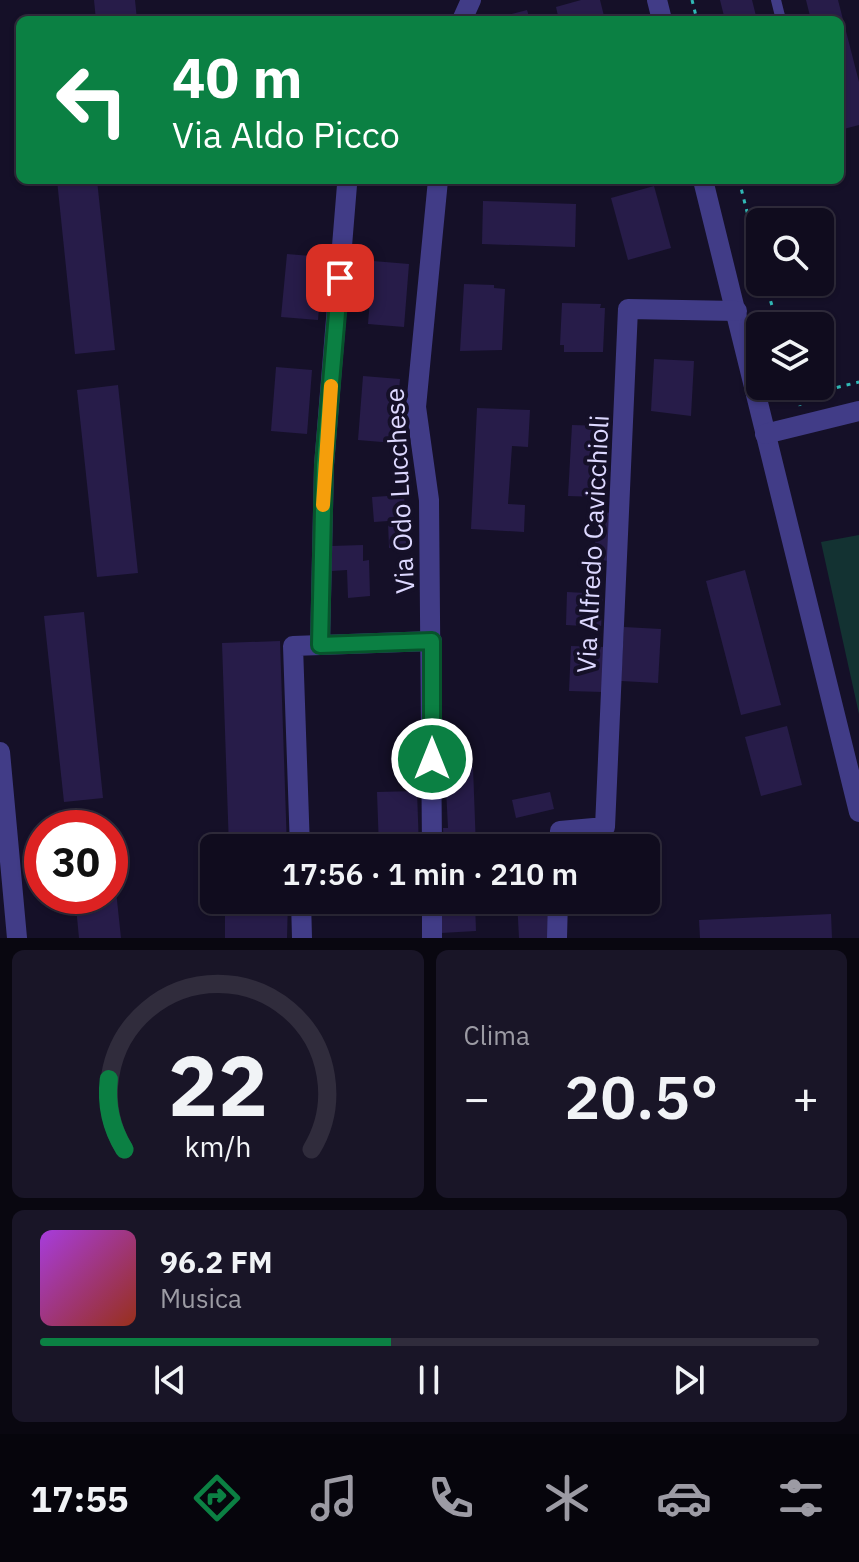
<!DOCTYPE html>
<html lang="it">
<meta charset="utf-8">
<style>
body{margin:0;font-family:"IBM Plex Sans",sans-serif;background:#191527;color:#f1f3f6;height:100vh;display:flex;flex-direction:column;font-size:30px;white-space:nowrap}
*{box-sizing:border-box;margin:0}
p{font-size:26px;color:#9c9ba4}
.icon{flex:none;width:44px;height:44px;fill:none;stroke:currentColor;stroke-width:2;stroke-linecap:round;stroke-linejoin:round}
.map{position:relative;height:938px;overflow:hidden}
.sheet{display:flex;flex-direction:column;gap:12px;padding:12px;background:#090710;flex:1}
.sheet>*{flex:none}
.banner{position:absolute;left:16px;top:16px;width:828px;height:168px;border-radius:12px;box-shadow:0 2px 6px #0004,0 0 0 2px #302c3c;background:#0b8043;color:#fff;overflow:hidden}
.fabs{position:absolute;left:746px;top:208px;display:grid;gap:16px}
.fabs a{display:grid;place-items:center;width:88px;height:88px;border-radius:12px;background:#100c1e;box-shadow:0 2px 6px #0004,0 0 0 2px #302c3c;font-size:40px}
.speed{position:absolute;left:24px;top:810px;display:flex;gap:16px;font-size:40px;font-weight:700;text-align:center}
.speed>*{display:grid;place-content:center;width:104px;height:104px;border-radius:50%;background:#100c1e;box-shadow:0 2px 6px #0004,0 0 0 2px #302c3c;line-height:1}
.speed .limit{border:12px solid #d22;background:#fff;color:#111}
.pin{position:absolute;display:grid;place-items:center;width:68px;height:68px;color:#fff;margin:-34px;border-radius:16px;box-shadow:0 4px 12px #0006}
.me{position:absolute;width:88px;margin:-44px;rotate:0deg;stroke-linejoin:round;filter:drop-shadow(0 0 6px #0008)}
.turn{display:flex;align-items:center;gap:28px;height:168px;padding:0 24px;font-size:36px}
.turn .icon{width:104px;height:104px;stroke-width:2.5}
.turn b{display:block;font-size:56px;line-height:68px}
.big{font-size:60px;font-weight:600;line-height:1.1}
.sheet .card{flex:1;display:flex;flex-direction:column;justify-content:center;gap:12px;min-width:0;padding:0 28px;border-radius:12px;background:#191527}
.sheet .dial{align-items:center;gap:0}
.dial svg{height:208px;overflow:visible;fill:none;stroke:#302c3c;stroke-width:7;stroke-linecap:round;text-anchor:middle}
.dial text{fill:#f1f3f6;stroke:none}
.song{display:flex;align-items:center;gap:24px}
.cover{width:96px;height:96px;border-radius:12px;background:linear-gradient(135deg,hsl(280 70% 55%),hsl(10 70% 35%))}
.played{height:8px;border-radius:4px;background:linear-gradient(90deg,#0b8043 45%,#302c3c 45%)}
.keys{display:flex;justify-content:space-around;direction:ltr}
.heat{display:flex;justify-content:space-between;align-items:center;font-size:44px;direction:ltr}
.sheet .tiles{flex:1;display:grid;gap:12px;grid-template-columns:1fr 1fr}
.card:last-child{grid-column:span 2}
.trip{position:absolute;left:200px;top:834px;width:460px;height:80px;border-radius:12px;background:#100c1e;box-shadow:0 2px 6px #0004,0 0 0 2px #302c3c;font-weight:600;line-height:80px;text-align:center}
.tab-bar{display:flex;height:128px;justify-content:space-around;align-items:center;background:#06050c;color:#9c9ba4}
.tab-bar .icon{width:56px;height:56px}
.tab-bar .current{color:#0b8043}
.tab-bar b{font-size:36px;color:#f1f3f6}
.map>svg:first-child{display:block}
</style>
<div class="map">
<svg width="859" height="938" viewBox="0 0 859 938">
<rect width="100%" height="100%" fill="#151028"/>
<polygon fill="#133232" points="859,535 859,714 821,542"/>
<g fill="#271c49">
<polygon points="94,0 135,0 137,20 96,20"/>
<polygon points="581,0 600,0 605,20 559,20 556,7"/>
<polygon points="720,0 752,0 757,20 725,20"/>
<polygon points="806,0 838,0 859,82 859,125 840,130 840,20 811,20"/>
<polygon points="527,10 530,20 494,20 493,19"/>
<polygon points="57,180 97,180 115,350 75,354"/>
<polygon points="654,186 671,248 628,260 611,198"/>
<polygon points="483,201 576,204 575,247 482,244"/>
<polygon points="287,254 323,257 318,320 281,317"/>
<polygon points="373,261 409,264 404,327 368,324"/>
<polygon points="464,284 494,285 494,288 505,289 502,350 460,351"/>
<polygon points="562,303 601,304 600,308 605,308 603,352 564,352 564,345 560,345"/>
<polygon points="654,359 694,361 691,416 651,411"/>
<polygon points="276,367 312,370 307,434 271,431"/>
<polygon points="363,376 400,379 394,443 358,440"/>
<polygon points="118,385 138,573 97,577 77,390"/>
<polygon points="477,408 530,410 528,447 512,446 508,504 525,505 524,532 471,529"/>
<polygon points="572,425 602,426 598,497 568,496"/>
<polygon points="404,495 405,511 410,511 411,547 389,548 388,521 374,522 372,497"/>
<polygon points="597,512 617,513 614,561 594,560"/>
<polygon points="363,545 363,561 369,560 370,596 348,598 347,570 332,571 331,546"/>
<polygon points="745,570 781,705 741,715 706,581"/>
<polygon points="567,592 603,594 601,627 566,625"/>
<polygon points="84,612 103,798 64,802 44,616"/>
<polygon points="624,627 661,629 658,683 621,681"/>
<polygon points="280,641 287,848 229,848 222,643"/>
<polygon points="571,646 605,647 603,692 569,691"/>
<polygon points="787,726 802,785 761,796 745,737"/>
<polygon points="473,767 476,848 444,848 443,828 448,828 445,768"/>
<polygon points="417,791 419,848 379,848 377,792"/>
<polygon points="550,792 554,809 516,818 512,800"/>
<polygon points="110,853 112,853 121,938 79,938 75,896 110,896"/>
<polygon points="260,900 288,900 287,938 225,938 225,915 259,914"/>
<polygon points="387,900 424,900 424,912 387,914"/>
<polygon points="517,900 550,900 551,938 519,938"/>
<polygon points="475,902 476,931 441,933 440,903"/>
<polygon points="831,914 832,938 700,938 699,920"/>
</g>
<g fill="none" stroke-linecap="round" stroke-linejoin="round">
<g stroke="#31b9b6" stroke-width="3" stroke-dasharray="4 6" stroke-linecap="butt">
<polyline points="692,0 697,20"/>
<polyline points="739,180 760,263"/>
<polyline points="765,282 778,326"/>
<polyline points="795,386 800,406"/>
<polyline points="798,397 859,382"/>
</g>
<polyline stroke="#413c87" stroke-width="10" points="776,0 781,20"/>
<g stroke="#413c87" stroke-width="20">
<polyline points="657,0 662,20"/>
<polyline points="462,20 471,0"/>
<polyline points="703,180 859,812"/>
<polyline points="765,434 859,411"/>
<polyline points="320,645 324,465 347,185"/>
<polyline points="0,752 17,938"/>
<polyline points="300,848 293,646 432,641"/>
<polyline points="432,848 429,500 416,407 438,180"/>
<polyline points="559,848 560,831 605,827 628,309 737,311"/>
<polyline points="301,900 302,938"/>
<polyline points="432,900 432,938"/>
<polyline points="557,938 558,900"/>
</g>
</g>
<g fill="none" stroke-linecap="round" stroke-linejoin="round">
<defs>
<polyline id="route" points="340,278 324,465 320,645 432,641 432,759"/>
</defs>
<use href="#route" stroke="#07532c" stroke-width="20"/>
<use href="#route" stroke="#0b8043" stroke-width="14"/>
<polyline stroke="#f59e0b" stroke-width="14" points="323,505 331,386"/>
</g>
<g text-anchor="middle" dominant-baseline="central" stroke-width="8" stroke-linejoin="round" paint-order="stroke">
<g font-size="26" fill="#ddd8ff" stroke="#151028">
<text transform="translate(399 491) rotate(-93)">Via Odo Lucchese</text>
<text transform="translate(592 544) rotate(-87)">Via Alfredo Cavicchioli</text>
</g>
</g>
</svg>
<div class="fabs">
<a><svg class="icon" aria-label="search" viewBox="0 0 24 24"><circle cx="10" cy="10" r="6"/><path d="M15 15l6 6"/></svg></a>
<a><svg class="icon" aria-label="layers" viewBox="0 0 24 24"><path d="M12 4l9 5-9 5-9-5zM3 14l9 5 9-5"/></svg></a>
</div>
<div class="speed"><div class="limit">30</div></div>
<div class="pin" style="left:340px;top:278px;background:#d93025"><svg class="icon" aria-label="arrive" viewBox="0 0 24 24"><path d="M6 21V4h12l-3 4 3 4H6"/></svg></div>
<svg class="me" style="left:432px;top:759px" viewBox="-20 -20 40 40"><circle r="17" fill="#0b8043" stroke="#fff" stroke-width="3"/><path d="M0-11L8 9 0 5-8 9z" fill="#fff"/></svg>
<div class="trip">17:56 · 1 min · 210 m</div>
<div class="banner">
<div class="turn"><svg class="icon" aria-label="left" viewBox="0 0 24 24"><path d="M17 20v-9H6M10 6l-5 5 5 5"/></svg><div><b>40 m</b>Via Aldo Picco</div></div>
</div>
</div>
<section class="sheet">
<div class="tiles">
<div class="card dial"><svg viewBox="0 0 100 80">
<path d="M14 69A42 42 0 1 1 86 69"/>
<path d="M14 69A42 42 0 0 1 8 42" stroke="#0b8043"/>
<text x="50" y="56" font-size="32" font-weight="700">22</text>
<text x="50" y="72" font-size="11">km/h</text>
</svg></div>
<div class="card"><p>Clima</p>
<div class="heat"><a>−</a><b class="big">20.5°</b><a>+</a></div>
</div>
<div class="card">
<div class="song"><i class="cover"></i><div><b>96.2 FM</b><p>Musica</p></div></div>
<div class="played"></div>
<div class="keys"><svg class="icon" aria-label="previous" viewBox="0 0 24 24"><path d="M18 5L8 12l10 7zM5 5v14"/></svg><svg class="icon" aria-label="pause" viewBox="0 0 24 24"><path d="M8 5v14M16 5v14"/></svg><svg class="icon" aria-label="next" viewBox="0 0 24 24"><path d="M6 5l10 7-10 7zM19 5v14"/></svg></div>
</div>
</div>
</section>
<nav class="tab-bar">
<b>17:55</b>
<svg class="icon current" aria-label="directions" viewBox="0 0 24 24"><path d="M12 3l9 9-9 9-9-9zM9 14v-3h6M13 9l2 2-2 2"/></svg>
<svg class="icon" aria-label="music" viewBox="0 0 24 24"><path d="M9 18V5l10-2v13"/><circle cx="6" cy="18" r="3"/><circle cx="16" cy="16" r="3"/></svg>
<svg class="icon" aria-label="phone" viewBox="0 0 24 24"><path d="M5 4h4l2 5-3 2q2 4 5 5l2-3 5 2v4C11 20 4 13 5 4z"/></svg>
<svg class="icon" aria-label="climate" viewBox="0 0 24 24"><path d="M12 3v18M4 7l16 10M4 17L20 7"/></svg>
<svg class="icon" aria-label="car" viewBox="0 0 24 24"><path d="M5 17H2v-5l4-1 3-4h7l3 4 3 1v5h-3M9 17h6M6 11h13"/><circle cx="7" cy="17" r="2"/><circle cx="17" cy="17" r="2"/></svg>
<svg class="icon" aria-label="filters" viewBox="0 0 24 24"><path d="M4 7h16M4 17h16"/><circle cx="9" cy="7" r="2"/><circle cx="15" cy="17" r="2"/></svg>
</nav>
